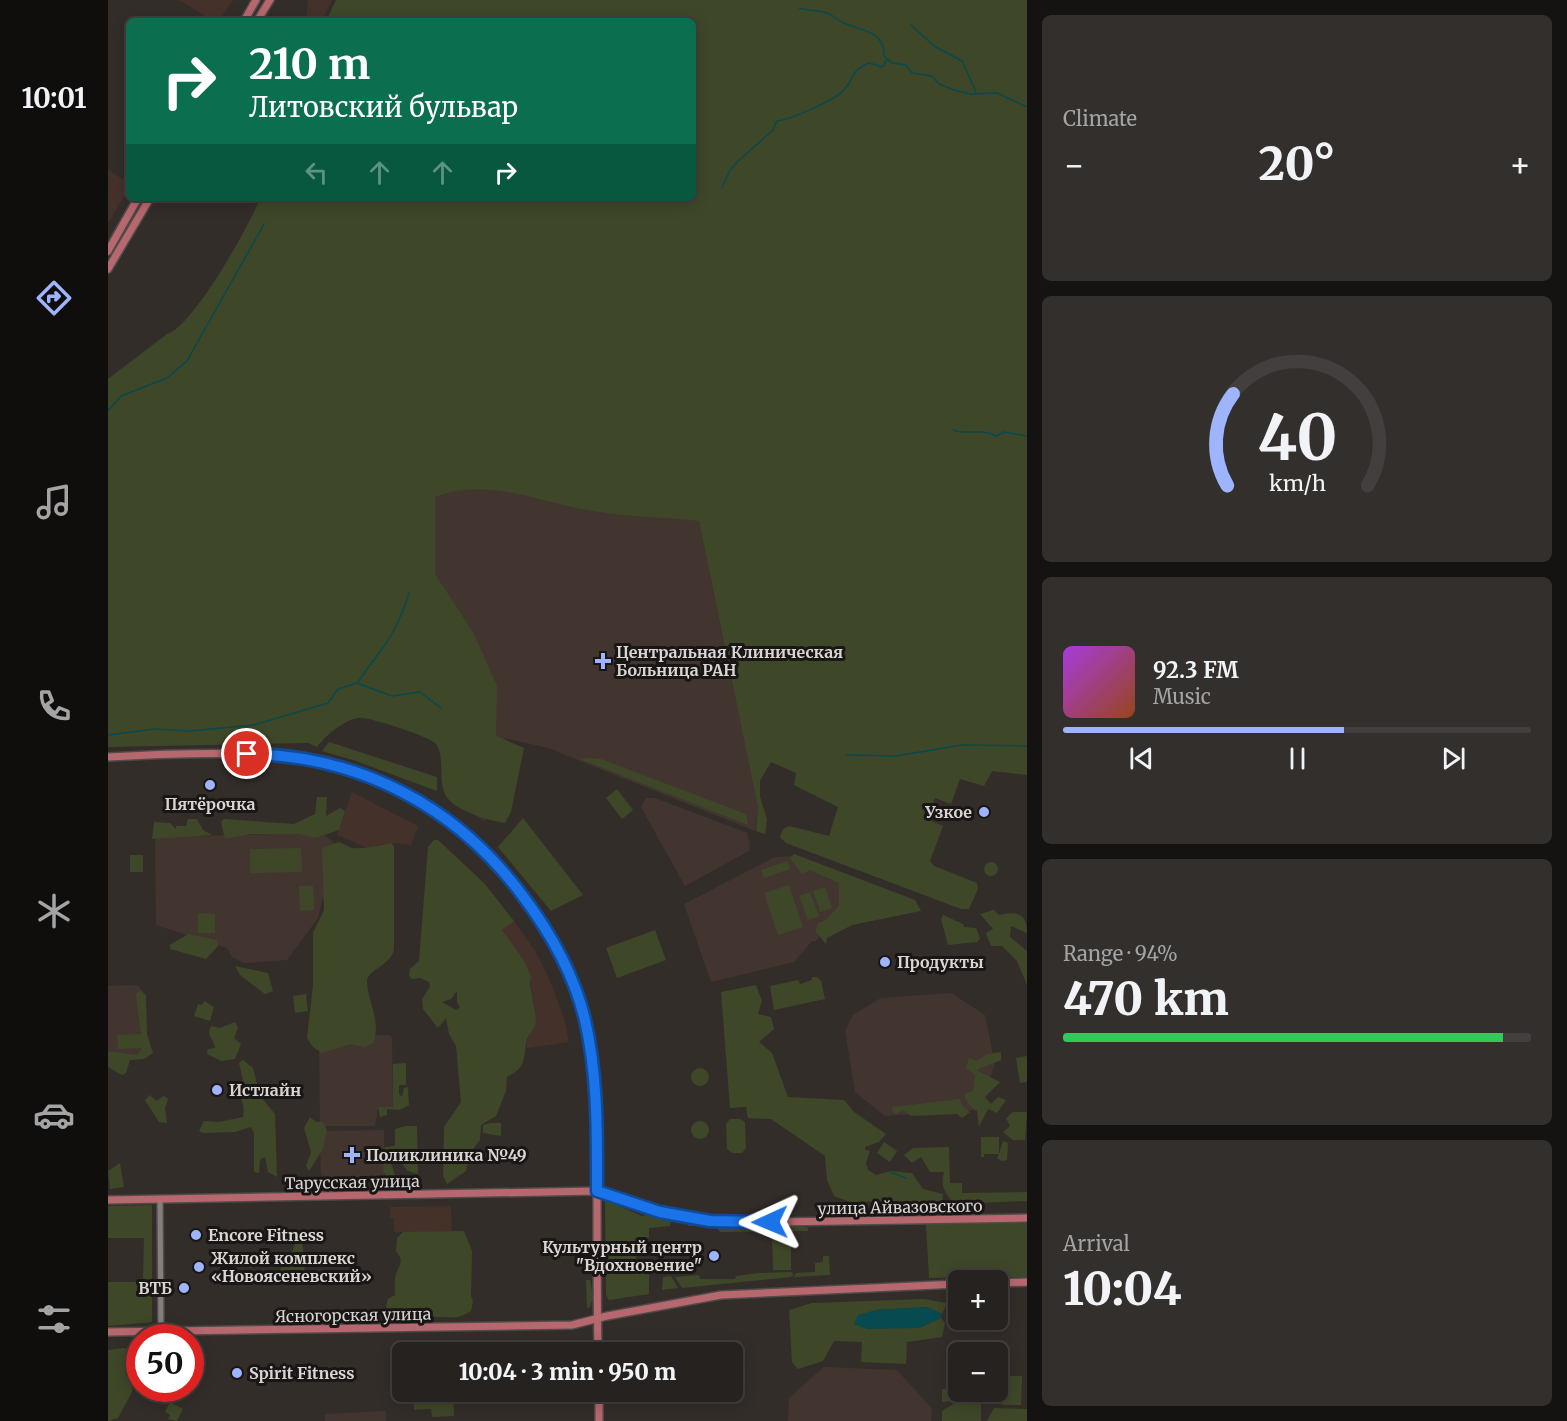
<!DOCTYPE html>
<meta charset="utf-8">
<style>
body{margin:0;font-family:Merriweather,serif;background:#322f2d;color:#f1f3f6;height:100vh;display:flex;flex-direction:column;font-size:22px;white-space:nowrap}
*{box-sizing:border-box;margin:0}
p{font-size:20px;color:#a4a4a5}
.icon{flex:none;width:33px;height:33px;fill:none;stroke:currentColor;stroke-width:2;stroke-linecap:round;stroke-linejoin:round}
.map{position:relative;flex:1;overflow:hidden}
.drawer{display:flex;flex-direction:column;gap:15px;padding:15px;background:#151312;width:540px}
.drawer>*{flex:none}
.hud{position:absolute;left:18px;top:18px;width:570px;height:183px;border-radius:9px;box-shadow:0 3px 15px #0003,0 0 0 2px #423f3e;background:#0b6e4f;color:#fff;overflow:hidden}
.buttons{position:absolute;left:840px;top:1270px;display:grid;gap:12px}
.buttons a{display:grid;place-items:center;width:60px;height:60px;border-radius:9px;background:#262220;box-shadow:0 3px 15px #0003,0 0 0 2px #423f3e;font-size:30px}
.speed{position:absolute;left:18px;top:1324px;display:flex;gap:12px;font-size:30px;font-weight:700;text-align:center}
.speed>*{display:grid;place-content:center;width:78px;height:78px;border-radius:50%;background:#262220;box-shadow:0 3px 15px #0003,0 0 0 2px #423f3e;line-height:1}
.speed .limit{border:9px solid #d22;background:#fff;color:#111}
.pin{position:absolute;display:grid;place-items:center;width:51px;height:51px;color:#fff;margin:-26px;border:3px solid #fff;border-radius:50%;box-shadow:0 2px 6px #0007}
.me{position:absolute;width:66px;margin:-33px;rotate:269deg;stroke-linejoin:round;filter:drop-shadow(0 0 4px #0008)}
.turn{display:flex;align-items:center;gap:21px;height:126px;padding:0 24px;font-size:27px}
.turn .icon{width:78px;height:78px;stroke-width:2.5}
.turn b{display:block;font-size:42px;line-height:51px}
.lanes{display:flex;align-items:center;height:57px;padding:0 24px;background:#0003;justify-content:center;gap:30px;direction:ltr}
.lanes .off{opacity:.35}
.big{font-size:45px;font-weight:800;line-height:1.1}
.drawer .card{flex:1;display:flex;flex-direction:column;justify-content:center;gap:9px;min-width:0;padding:0 21px;border-radius:9px;background:#322f2d}
.drawer .dial{align-items:center;gap:0}
.dial svg{height:156px;overflow:visible;fill:none;stroke:#423f3e;stroke-width:7;stroke-linecap:round;text-anchor:middle}
.dial text{fill:#f1f3f6;stroke:none}
.song{display:flex;align-items:center;gap:18px}
.cover{width:72px;height:72px;border-radius:9px;background:linear-gradient(135deg,hsl(280 70% 55%),hsl(20 70% 35%))}
.played{height:6px;border-radius:3px;background:linear-gradient(90deg,#9eb4fd 60%,#423f3e 60%)}
.keys{display:flex;justify-content:space-around;direction:ltr}
.heat{display:flex;justify-content:space-between;align-items:center;font-size:33px;direction:ltr}
.charge{height:9px;border-radius:4px;background:linear-gradient(90deg,#34c759 94%,#423f3e 0)}
.trip{position:absolute;left:284px;top:1342px;width:351px;height:60px;border-radius:9px;background:#262220;box-shadow:0 3px 15px #0003,0 0 0 2px #423f3e;font-weight:800;line-height:60px;text-align:center}
main{display:flex;flex:1;min-height:0}
.tab-bar{display:flex;flex-direction:column;width:108px;justify-content:space-around;align-items:center;background:#0f0e0d;color:#a4a4a5}
.tab-bar .icon{width:42px;height:42px}
.tab-bar .current{color:#9eb4fd}
.tab-bar b{font-size:27px;color:#f1f3f6}
.map>svg:first-child{display:block}
</style>
<main>
<nav class="tab-bar">
<b>10:01</b>
<svg class="icon current" aria-label="directions" viewBox="0 0 24 24"><path d="M12 3l9 9-9 9-9-9zM9 14v-3h6M13 9l2 2-2 2"/></svg>
<svg class="icon" aria-label="music" viewBox="0 0 24 24"><path d="M9 18V5l10-2v13"/><circle cx="6" cy="18" r="3"/><circle cx="16" cy="16" r="3"/></svg>
<svg class="icon" aria-label="phone" viewBox="0 0 24 24"><path d="M5 4h4l2 5-3 2q2 4 5 5l2-3 5 2v4C11 20 4 13 5 4z"/></svg>
<svg class="icon" aria-label="climate" viewBox="0 0 24 24"><path d="M12 3v18M4 7l16 10M4 17L20 7"/></svg>
<svg class="icon" aria-label="car" viewBox="0 0 24 24"><path d="M5 17H2v-5l4-1 3-4h7l3 4 3 1v5h-3M9 17h6M6 11h13"/><circle cx="7" cy="17" r="2"/><circle cx="17" cy="17" r="2"/></svg>
<svg class="icon" aria-label="filters" viewBox="0 0 24 24"><path d="M4 7h16M4 17h16"/><circle cx="9" cy="7" r="2"/><circle cx="15" cy="17" r="2"/></svg>
</nav>
<div class="map">
<svg width="919" height="1421" viewBox="0 0 919 1421">
<rect width="100%" height="100%" fill="#332d2a"/>
<g fill="#44312a">
<polygon points="71,0 125,0 111,21 105,21"/>
<polygon points="200,0 224,0 214,21 198,21"/>
<polygon points="0,170 21,183 21,188 0,223"/>
<polygon points="244,792 310,826 303,845 283,843 260,848 229,835"/>
<polygon points="406,921 429,954 442,981 456,1018 461,1042 419,1048 418,1042 428,1022 422,979 394,930"/>
<polygon points="343,1206 344,1232 286,1232 286,1218 282,1218 282,1207"/>
</g>
<g fill="#423530">
<polygon points="362,484 591,521 650,808 647,831 440,748 397,738 377,821 361,812 323,576 325,489"/>
<polygon points="538,798 547,798 639,833 642,844 641,851 577,886 533,807"/>
<polygon points="201,833 216,835 229,845 231,878 214,899 210,918 179,960 136,963 124,957 119,948 48,925 47,837"/>
<polygon points="686,856 739,881 741,895 708,941 704,941 686,962 603,982 576,904 667,857"/>
<polygon points="29,985 35,992 37,1046 34,1056 0,1051 0,986"/>
<polygon points="843,993 877,1015 887,1064 869,1110 777,1116 747,1092 737,1030 745,1015 773,998"/>
<polygon points="281,1035 284,1038 285,1107 270,1108 267,1126 212,1126 211,1037"/>
<polygon points="276,1130 276,1180 234,1181 213,1175 212,1135 217,1131"/>
<polygon points="716,1367 789,1370 824,1409 823,1421 680,1421 681,1398"/>
<polygon points="278,1411 278,1421 217,1421 217,1414"/>
</g>
<g fill="#3f4729" fill-rule="evenodd">
<path d="M228,0H919V775L884,771L876,786L852,779L843,804L827,798L819,819L835,826L822,861L826,866L869,883L870,889L861,909H853L678,843L672,837L675,829L681,826L721,836L730,807L686,785L688,773L663,762L652,781V797L659,819L657,834L648,831L650,808L591,521C556,517 520,517 485,511C433,503 379,476 327,497V574L366,634L389,686L388,736L416,748L403,812L397,823C382,821 344,810 337,794C330,779 337,757 328,744C323,737 259,716 250,718C236,720 217,736 209,747L200,743L0,747V379L59,334C84,328 142,225 152,198H585V21H218Z"/>
<polygon points="221,742 329,777 329,791 248,761 214,751"/>
<polygon points="480,758 493,759 638,814 640,825 472,759"/>
<polygon points="509,789 525,810 514,819 498,798"/>
<polygon points="209,797 219,797 218,816 232,808 237,811 231,830 207,838 191,834 143,834 117,839 113,822 116,819 186,824 207,814"/>
<polygon points="415,818 475,895 443,911 390,847"/>
<polygon points="80,819 89,819 95,830 104,835 44,839 46,822 62,823 68,829 68,826 78,826"/>
<path d="M326,840H330L376,883L406,921L394,930L415,959L424,978L422,980C422,990 428,1014 428,1021C428,1029 419,1035 418,1043C416,1060 417,1068 399,1077L398,1091L388,1116L373,1125L372,1140L362,1153L358,1171L339,1184L335,1176L336,1127L353,1102L348,1046L341,1034L338,1018L330,1028L315,1009L314,999L322,987L321,982L312,978L303,979L301,975L302,969L311,961L320,847ZM349,991V1002L352,1007L348,1010L334,1002L343,999Z"/>
<path d="M231,842C235,843 240,847 244,848C257,849 270,846 283,843L286,846V950C281,967 260,969 259,981C259,1000 274,1022 265,1043L256,1047L243,1044L214,1053L205,1047L199,1038L205,985V933L216,910L214,848Z"/>
<polygon points="193,848 194,872 142,873 142,849"/>
<polygon points="686,854 807,900 813,911 744,925 719,938 718,944 707,931 710,923 718,920 731,906 731,883 702,870 694,874 682,858"/>
<rect x="22" y="855" width="13" height="17"/>
<polygon points="679,861 682,869 656,878 653,870"/>
<circle cx="883" cy="869" r="7"/>
<polygon points="681,885 695,927 670,935 656,893"/>
<polygon points="205,886 206,910 192,911 191,886"/>
<polygon points="717,887 724,908 712,912 705,891"/>
<polygon points="702,892 711,916 700,920 691,896"/>
<path d="M886,910L891,915C909,911 919,913 919,933L903,926L902,937L919,951V985L909,961L894,946H883L878,933L885,929L872,914Z"/>
<polygon points="90,913 107,914 107,933 90,933"/>
<polygon points="835,915 855,924 856,927 868,928 872,938 869,942 840,945 833,919"/>
<polygon points="547,930 558,960 509,978 498,948"/>
<polygon points="80,934 109,940 110,946 98,959 62,949 62,945"/>
<polygon points="127,966 160,973 165,991 157,994 132,975"/>
<polygon points="704,977 709,977 713,981 717,999 666,1010 662,986 690,980 692,984 704,980"/>
<polygon points="648,985 654,1001 650,1014 663,1017 666,1029 651,1042 664,1053 680,1097 736,1100 746,1112 778,1134 771,1142 757,1147 757,1150 762,1151 758,1163 760,1170 768,1175 783,1171 804,1173 815,1189 835,1194 834,1205 810,1205 803,1201 742,1202 726,1196 719,1180 717,1156 663,1119 640,1118 638,1107 622,1108 613,992"/>
<polygon points="33,991 38,995 39,1034 45,1053 36,1059 22,1060 18,1073 14,1075 0,1067 0,1051 30,1055 34,1048 10,1049 9,1035 33,1034 28,996 29,992"/>
<polygon points="198,994 200,1011 187,1013 185,996"/>
<polygon points="96,1001 106,1007 102,1021 86,1016 90,1004 94,1005"/>
<path d="M127,1022L130,1028L126,1038L133,1044L127,1059L113,1061L99,1054L100,1049L107,1048C107,1040 96,1033 104,1026L112,1028Z"/>
<polygon points="893,1052 893,1060 868,1070 892,1082 877,1097 883,1104 890,1097 898,1100 889,1113 880,1109 871,1127 869,1111 860,1104 856,1094 865,1091 867,1075 858,1068 861,1058 869,1061 879,1054"/>
<polygon points="919,1056 919,1082 912,1083 908,1058"/>
<path d="M135,1060L145,1068L152,1096L167,1114L169,1177L160,1172L157,1157L152,1160L151,1173L146,1172V1133L143,1127L127,1132L95,1133L91,1131L96,1121L111,1122L135,1117C138,1103 130,1095 129,1082L135,1080L131,1063Z"/>
<polygon points="298,1063 298,1085 291,1085 291,1094 294,1097 296,1088 300,1087 301,1105 292,1110 279,1109 279,1115 272,1117 270,1107 285,1107 285,1064"/>
<circle cx="592" cy="1077" r="9"/>
<polygon points="42,1095 48,1101 56,1096 60,1099 57,1108 59,1123 51,1122 37,1100"/>
<polygon points="852,1099 855,1107 862,1112 854,1118 849,1114 803,1116 795,1110 788,1114 784,1111 785,1107"/>
<polygon points="905,1112 919,1112 917,1140 905,1140 895,1132 902,1126 898,1118"/>
<polygon points="202,1117 208,1122 215,1122 219,1130 215,1149 201,1171 198,1166 203,1152 196,1128"/>
<polygon points="622,1119 632,1119 637,1122 638,1148 634,1153 624,1153 619,1149 618,1124"/>
<circle cx="592" cy="1130" r="9"/>
<polygon points="382,1123 393,1123 393,1136 375,1133 375,1125"/>
<polygon points="298,1126 309,1126 310,1174 300,1171 287,1156 282,1160 287,1176 281,1179 275,1172 276,1149 277,1147 287,1146 287,1129"/>
<polygon points="873,1137 891,1137 891,1154 895,1141 900,1143 899,1160 894,1161 889,1158 891,1154 876,1154 876,1157 873,1157"/>
<polygon points="776,1142 789,1151 782,1162 769,1153"/>
<path d="M841,1147L842,1183H854V1193L919,1192V1201L846,1204C837,1193 832,1186 836,1172H822L813,1157L804,1163L796,1155L805,1148Z"/>
<polygon points="12,1163 16,1187 2,1189 0,1171"/>
<path d="M497,1200L534,1216C552,1210 576,1218 594,1222L589,1226H580V1222H563L562,1226L541,1228V1238H527L529,1266H541V1294L501,1300L498,1295Z"/>
<polygon points="44,1205 44,1322 0,1326 0,1282 35,1282 36,1238 0,1238 0,1206"/>
<polygon points="919,1221 919,1277 821,1278 818,1224"/>
<polygon points="609,1227 698,1227 700,1228 700,1231 612,1232"/>
<path d="M356,1231L364,1251L363,1296L365,1301L363,1311C359,1313 354,1316 350,1317C337,1319 287,1313 278,1307L280,1299L287,1295C287,1289 286,1280 288,1274C292,1265 296,1260 288,1251L289,1238L295,1232Z"/>
<polygon points="664,1235 683,1235 683,1270 665,1270"/>
<polygon points="189,1238 194,1238 197,1275 195,1278 187,1280 176,1277 172,1269 185,1250"/>
<polygon points="156,1250 160,1261 142,1268 138,1257"/>
<polygon points="715,1256 721,1256 722,1275 686,1277 688,1273 707,1272 707,1263 715,1262"/>
<polygon points="683,1272 686,1275 683,1277 574,1288 567,1277 591,1275 592,1279 627,1279 628,1276 651,1273"/>
<polygon points="563,1276 570,1288 554,1290 555,1277"/>
<polygon points="478,1280 482,1280 485,1296 482,1307 479,1308"/>
<polygon points="816,1299 839,1303 834,1314 819,1307 768,1310 811,1328 833,1318 837,1323 834,1337 799,1342 798,1364 753,1362 754,1342 726,1341 715,1361 690,1369 684,1362 681,1310 704,1303"/>
<polygon points="16,1348 24,1351 24,1392 10,1418 0,1421 0,1350"/>
<polygon points="895,1376 914,1376 913,1405 894,1405"/>
<polygon points="850,1388 850,1392 861,1392 861,1400 834,1402 834,1389"/>
<polygon points="305,1392 345,1392 346,1416 324,1417 323,1409 306,1410"/>
<polygon points="867,1401 873,1405 873,1421 834,1421 834,1411 845,1404"/>
<polygon points="62,1402 75,1409 69,1421 60,1419 62,1415 57,1412"/>
<polygon points="886,1408 919,1409 919,1421 879,1421"/>
</g>
<polygon fill="#074a4f" points="819,1307 834,1314 833,1318 811,1328 759,1329 746,1324 750,1315 768,1310"/>
<g fill="none" stroke-linecap="round" stroke-linejoin="round">
<g stroke="#074a4f" stroke-width="1.5">
<path d="M691,8C700,11 714,10 719,13C725,15 730,21 736,23C754,31 777,31 776,56L784,63L798,65L804,73L824,76L831,84L846,90L863,94L889,93L919,107"/>
<polyline points="803,25 826,46 854,61 868,92"/>
<path d="M614,188L622,170L629,162L665,130L669,121C682,120 727,100 736,90C748,76 741,72 761,63L775,67L779,59"/>
<polyline points="0,411 13,396 59,378 79,361 156,224"/>
<path d="M845,430C858,435 875,428 888,436L896,432L919,436"/>
<path d="M250,682C274,647 288,636 301,593"/>
<polyline points="0,735 46,729 81,731 146,725 220,703 230,689 249,683 284,696 312,692 333,708"/>
<polyline points="738,755 788,756 854,745 919,746"/>
<polyline points="782,1172 798,1178"/>
</g>
<defs>
<polyline id="minor" points="52,1199 53,1331"/>
<g id="major">
<polyline points="136,21 148,0"/>
<polyline points="149,21 162,0"/>
<polyline points="0,251 30,198"/>
<polyline points="0,269 42,198"/>
<path d="M0,757C171,748 302,745 414,895C451,943 478,1001 485,1062C490,1100 489,1140 489,1179C489,1237 489,1295 490,1353"/>
<polyline points="0,1200 489,1191 552,1212 615,1223 919,1218"/>
<polyline points="890,1283 919,1282"/>
<polyline points="0,1332 464,1325 499,1316 613,1295 850,1284"/>
<polyline points="491,1392 491,1421"/>
</g>
</defs>
<use href="#minor" stroke="#504b49" stroke-width="8"/>
<use href="#major" stroke="#504b49" stroke-width="10"/>
<use href="#minor" stroke="#867e7b" stroke-width="5"/>
<use href="#major" stroke="#b7676e" stroke-width="7"/>
</g>
<g fill="none" stroke-linecap="round" stroke-linejoin="round">
<defs>
<path id="route" d="M139,754C250,755 348,806 414,895C442,932 466,974 477,1020C490,1077 489,1133 489,1191L552,1212L602,1221L662,1222"/>
</defs>
<use href="#route" stroke="#114b97" stroke-width="15"/>
<use href="#route" stroke="#1a73e8" stroke-width="10"/>
</g>
<g fill="#9eb4fd" stroke="#191615" stroke-width="2">
<path d="M492 652h6v6h6v6h-6v6h-6v-6h-6v-6h6z"/>
<circle cx="102" cy="785" r="6"/>
<circle cx="876" cy="812" r="6"/>
<circle cx="777" cy="962" r="6"/>
<circle cx="109" cy="1090" r="6"/>
<path d="M241 1146h6v6h6v6h-6v6h-6v-6h-6v-6h6z"/>
<circle cx="88" cy="1235" r="6"/>
<circle cx="606" cy="1256" r="6"/>
<circle cx="91" cy="1267" r="6"/>
<circle cx="76" cy="1288" r="6"/>
<circle cx="129" cy="1373" r="6"/>
</g>
<g text-anchor="middle" dominant-baseline="central" stroke-width="6" stroke-linejoin="round" paint-order="stroke">
<g font-size="16" font-weight="bold" fill="#d9d5d3" stroke="#191615" text-anchor="start">
<text x="508" y="652">Центральная Клиническая<tspan x="508" dy="18">Больница РАН</tspan></text>
<text x="102" y="804" text-anchor="middle">Пятёрочка</text>
<text x="864" y="812" text-anchor="end">Узкое</text>
<text x="789" y="962">Продукты</text>
<text x="121" y="1090">Истлайн</text>
<text x="258" y="1155">Поликлиника №49</text>
<text x="100" y="1235">Encore Fitness</text>
<text x="594" y="1247" text-anchor="end">Культурный центр<tspan x="594" dy="18">"Вдохновение"</tspan></text>
<text x="103" y="1258">Жилой комплекс<tspan x="103" dy="18">«Новоясеневский»</tspan></text>
<text x="64" y="1288" text-anchor="end">ВТБ</text>
<text x="141" y="1373">Spirit Fitness</text>
</g>
<g font-size="16" fill="#d9d5d3" stroke="#191615">
<text transform="translate(244 1182) rotate(-1)">Тарусская улица</text>
<text transform="translate(792 1207) rotate(-1)">улица Айвазовского</text>
<text transform="translate(245 1315) rotate(-1)">Ясногорская улица</text>
</g>
</g>
</svg>
<div class="buttons">
<a>+</a>
<a>−</a>
</div>
<div class="speed"><div class="limit">50</div></div>
<div class="pin" style="left:139px;top:754px;background:#d93025"><svg class="icon" aria-label="arrive" viewBox="0 0 24 24"><path d="M6 21V4h12l-3 4 3 4H6"/></svg></div>
<svg class="me" style="left:662px;top:1222px" viewBox="-20 -20 40 40"><path d="M0-17L14 15 0 8-14 15z" fill="#1a73e8" stroke="#fff" stroke-width="4"/></svg>
<div class="trip">10:04 · 3 min · 950 m</div>
<div class="hud">
<div class="turn"><svg class="icon" aria-label="right" viewBox="0 0 24 24"><path d="M7 20v-9h11M14 6l5 5-5 5"/></svg><div><b>210 m</b>Литовский бульвар</div></div>
<div class="lanes"><svg class="icon off" aria-label="left" viewBox="0 0 24 24"><path d="M17 20v-9H6M10 6l-5 5 5 5"/></svg><svg class="icon off" aria-label="ahead" viewBox="0 0 24 24"><path d="M12 20V5M6 11l6-6 6 6"/></svg><svg class="icon off" aria-label="ahead" viewBox="0 0 24 24"><path d="M12 20V5M6 11l6-6 6 6"/></svg><svg class="icon" aria-label="right" viewBox="0 0 24 24"><path d="M7 20v-9h11M14 6l5 5-5 5"/></svg></div>
</div>
</div>
<section class="drawer">
<div class="card"><p>Climate</p>
<div class="heat"><a>−</a><b class="big">20°</b><a>+</a></div>
</div>
<div class="card dial"><svg viewBox="0 0 100 80">
<path d="M14 69A42 42 0 1 1 86 69"/>
<path d="M14 69A42 42 0 0 1 17 22" stroke="#9eb4fd"/>
<text x="50" y="56" font-size="32" font-weight="700">40</text>
<text x="50" y="72" font-size="11">km/h</text>
</svg></div>
<div class="card">
<div class="song"><i class="cover"></i><div><b>92.3 FM</b><p>Music</p></div></div>
<div class="played"></div>
<div class="keys"><svg class="icon" aria-label="previous" viewBox="0 0 24 24"><path d="M18 5L8 12l10 7zM5 5v14"/></svg><svg class="icon" aria-label="pause" viewBox="0 0 24 24"><path d="M8 5v14M16 5v14"/></svg><svg class="icon" aria-label="next" viewBox="0 0 24 24"><path d="M6 5l10 7-10 7zM19 5v14"/></svg></div>
</div>
<div class="card"><p>Range · 94%</p><b class="big">470 km</b><div class="charge"></div></div>
<div class="card"><p>Arrival</p><b class="big">10:04</b></div>
</section>
</main>
